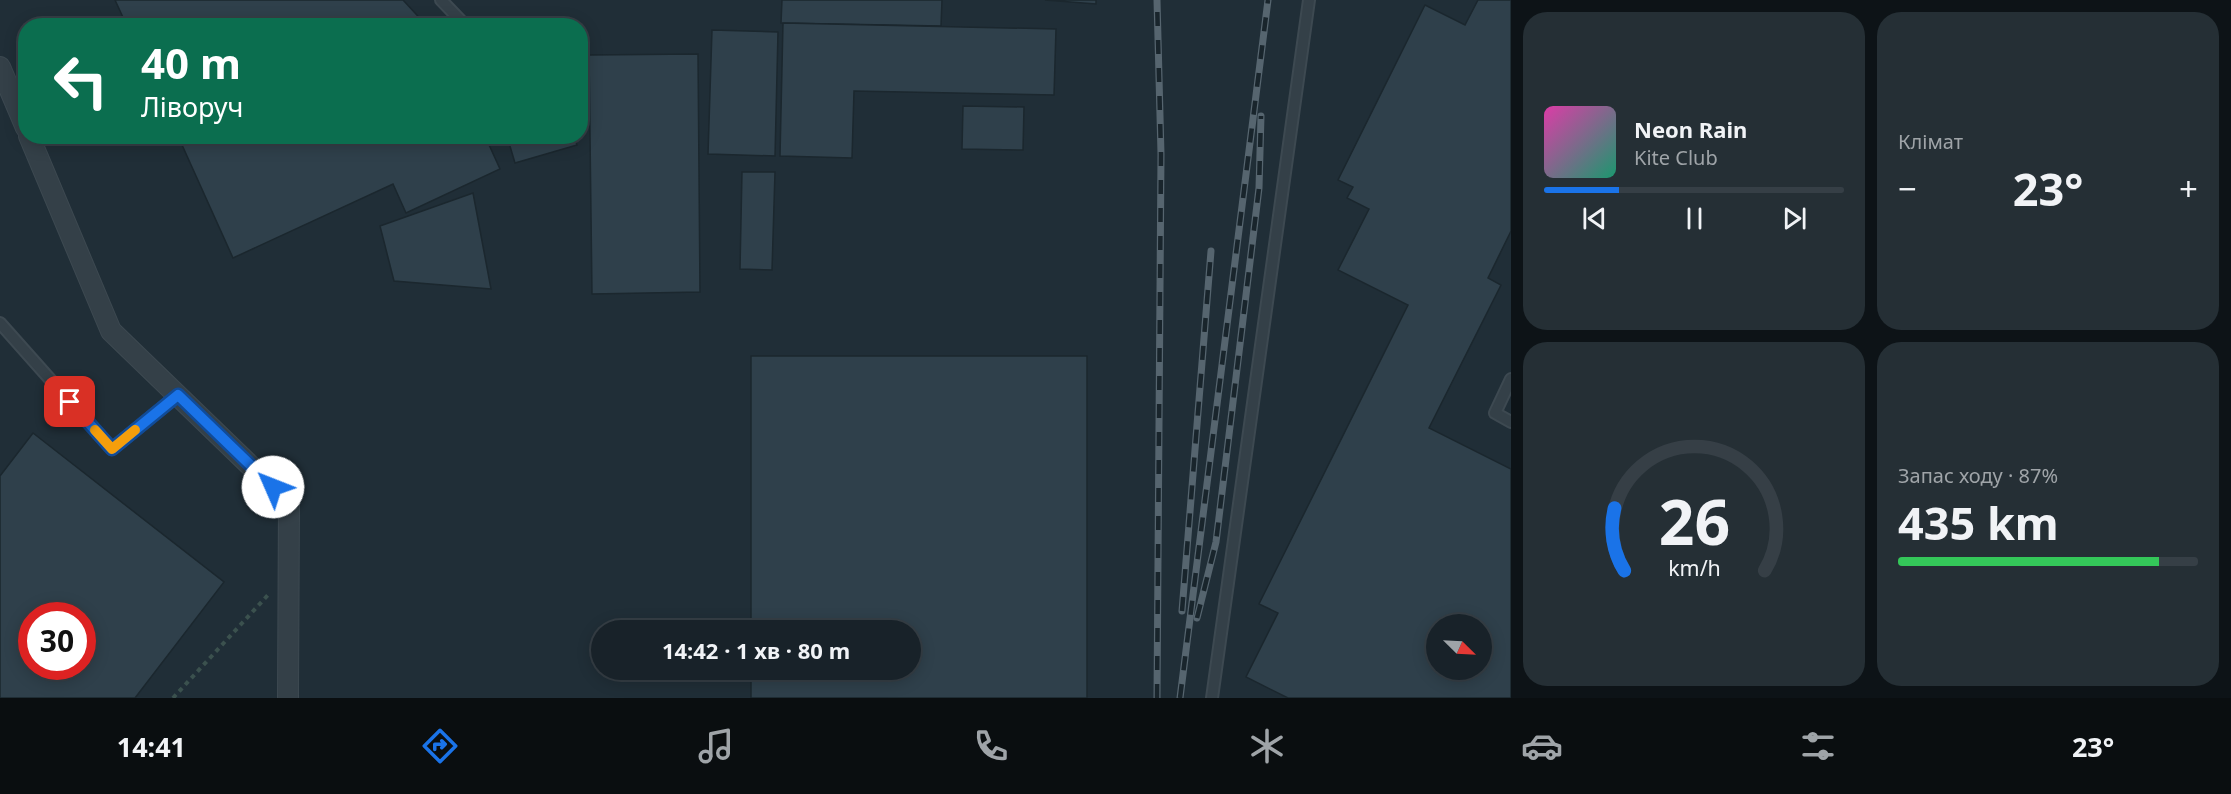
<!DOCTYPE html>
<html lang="uk">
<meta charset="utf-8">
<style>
body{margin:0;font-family:"Noto Sans",sans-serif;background:#252f35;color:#f1f3f6;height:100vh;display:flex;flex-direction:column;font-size:22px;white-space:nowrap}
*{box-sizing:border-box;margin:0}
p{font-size:20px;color:#9fa4a8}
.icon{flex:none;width:33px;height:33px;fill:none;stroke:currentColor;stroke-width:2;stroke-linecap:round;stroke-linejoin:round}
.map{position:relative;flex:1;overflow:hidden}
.details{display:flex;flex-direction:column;gap:12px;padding:12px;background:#0d1317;width:720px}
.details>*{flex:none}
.banner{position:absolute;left:18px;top:18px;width:570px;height:126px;border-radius:24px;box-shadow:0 3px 15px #0003,0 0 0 2px #363f46;background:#0b6e4f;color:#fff;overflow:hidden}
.needle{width:39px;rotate:114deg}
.fabs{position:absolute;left:1426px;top:614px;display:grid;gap:12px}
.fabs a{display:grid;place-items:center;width:66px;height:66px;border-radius:50%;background:#182229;box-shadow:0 3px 15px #0003,0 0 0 2px #363f46;font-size:30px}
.speed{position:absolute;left:18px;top:602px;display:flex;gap:12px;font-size:30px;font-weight:700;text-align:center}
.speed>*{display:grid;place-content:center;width:78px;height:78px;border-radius:50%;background:#182229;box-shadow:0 3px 15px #0003,0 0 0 2px #363f46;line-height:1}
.speed .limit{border:9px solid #d22;background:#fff;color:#111}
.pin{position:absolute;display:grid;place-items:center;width:51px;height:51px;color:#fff;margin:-26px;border-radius:12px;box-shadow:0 3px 9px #0006}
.me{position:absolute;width:66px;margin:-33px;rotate:314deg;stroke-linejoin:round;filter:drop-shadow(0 0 4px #0008)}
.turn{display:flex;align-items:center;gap:21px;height:126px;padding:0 24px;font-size:27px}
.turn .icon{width:78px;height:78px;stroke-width:2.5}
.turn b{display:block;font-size:42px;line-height:51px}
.big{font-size:45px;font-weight:700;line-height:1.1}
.details .widget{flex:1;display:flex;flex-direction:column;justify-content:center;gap:9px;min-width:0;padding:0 21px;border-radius:24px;background:#252f35}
.details .dial{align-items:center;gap:0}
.dial svg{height:156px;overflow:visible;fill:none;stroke:#363f46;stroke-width:7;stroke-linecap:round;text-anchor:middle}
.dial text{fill:#f1f3f6;stroke:none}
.song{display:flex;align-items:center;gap:18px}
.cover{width:72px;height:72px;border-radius:9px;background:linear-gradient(135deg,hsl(320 70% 55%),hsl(160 70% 35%))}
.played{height:6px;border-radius:3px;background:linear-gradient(90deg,#1a73e8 25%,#363f46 25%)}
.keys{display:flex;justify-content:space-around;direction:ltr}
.heat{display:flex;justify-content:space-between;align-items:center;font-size:33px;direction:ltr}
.charge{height:9px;border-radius:4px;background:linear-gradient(90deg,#34c759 87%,#363f46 0)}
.details .tiles{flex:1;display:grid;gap:12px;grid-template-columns:repeat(2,1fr)}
.trip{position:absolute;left:591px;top:620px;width:330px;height:60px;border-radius:30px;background:#182229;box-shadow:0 3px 15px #0003,0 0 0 2px #363f46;font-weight:700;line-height:60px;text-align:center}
.tabs{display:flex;height:96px;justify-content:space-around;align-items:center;background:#0a0e10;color:#9fa4a8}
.tabs .icon{width:42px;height:42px}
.tabs .current{color:#1a73e8}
.tabs b{font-size:27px;color:#f1f3f6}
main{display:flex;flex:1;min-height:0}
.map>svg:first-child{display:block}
</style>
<main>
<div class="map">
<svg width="1511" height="698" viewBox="0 0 1511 698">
<rect width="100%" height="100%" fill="#202e37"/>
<g fill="#2f404b" stroke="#1b272e" stroke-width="1.5" fill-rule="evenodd">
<polygon points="115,0 403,0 427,26 127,26"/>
<polygon points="782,0 942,0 941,26 781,23"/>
<polygon points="1045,0 1096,0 1096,4"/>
<path d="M1478,0H1511V231L1488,278L1501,285L1429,428L1511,469V698H1288L1246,677L1278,613L1259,604L1408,305L1338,270L1369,209L1347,198L1353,187L1338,180L1425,5L1465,25ZM1437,624H1482V669H1437Z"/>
<polygon points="783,23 1056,29 1054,95 854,91 852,158 780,156"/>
<polygon points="712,30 778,32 775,156 708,154"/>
<polygon points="698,54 700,292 592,294 589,55"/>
<polygon points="963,106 1024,107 1023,150 962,149"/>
<polygon points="178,136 485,136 500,169 406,213 393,184 233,258"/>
<polygon points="507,136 574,136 577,145 515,163"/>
<polygon points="742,172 775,172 772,270 740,269"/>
<polygon points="473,193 491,289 394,281 380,226"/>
<polygon points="751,356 1087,356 1087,698 751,698 751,669 910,669 910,630 751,630"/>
<path d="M33,433L224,582L135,698H0V476ZM32,615H82V666H32Z"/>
</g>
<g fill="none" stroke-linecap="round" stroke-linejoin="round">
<defs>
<g id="lane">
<polyline points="441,0 466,26"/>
<polyline points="0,323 112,449 178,395"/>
<polyline points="1511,379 1495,413 1511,422"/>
<polyline points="1212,698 1309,0"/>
</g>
<g id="street">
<polyline points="0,67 26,128"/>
<polyline points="29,136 111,331 289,503 288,698"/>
</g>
</defs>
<use href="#lane" stroke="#3d4951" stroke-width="14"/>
<use href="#street" stroke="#3d4951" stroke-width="22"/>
<polyline stroke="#3b514e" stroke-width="4" stroke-dasharray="4.5 4.5" stroke-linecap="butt" points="173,698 268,595"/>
<use href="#lane" stroke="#344048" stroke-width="10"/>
<use href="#street" stroke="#344048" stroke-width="20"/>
<defs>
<g id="rail">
<polyline points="1182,611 1211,251"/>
<polyline points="1197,618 1216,542 1259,188 1261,116"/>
<polyline points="1157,698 1161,154 1157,0"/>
<polyline points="1180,698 1268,0"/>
</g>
</defs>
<use href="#rail" stroke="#56656f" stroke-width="7"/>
<use href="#rail" stroke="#19252c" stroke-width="4.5" stroke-dasharray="14" stroke-linecap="butt"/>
</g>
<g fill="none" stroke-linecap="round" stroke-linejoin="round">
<defs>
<polyline id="route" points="70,402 112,449 178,395 273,487"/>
</defs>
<use href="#route" stroke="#114b97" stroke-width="15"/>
<use href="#route" stroke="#1a73e8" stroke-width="10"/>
<polyline stroke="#f59e0b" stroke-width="10" points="95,430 112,449 135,430"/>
</g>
</svg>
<div class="fabs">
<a><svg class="needle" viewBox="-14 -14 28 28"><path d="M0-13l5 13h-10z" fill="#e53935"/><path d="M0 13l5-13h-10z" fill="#9fa4a8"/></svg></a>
</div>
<div class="speed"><div class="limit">30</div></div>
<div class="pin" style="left:70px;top:402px;background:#d93025"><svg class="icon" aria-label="arrive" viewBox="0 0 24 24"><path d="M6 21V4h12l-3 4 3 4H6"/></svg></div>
<svg class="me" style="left:273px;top:487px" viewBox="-20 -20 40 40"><circle r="19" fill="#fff"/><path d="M0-13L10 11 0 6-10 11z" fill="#1a73e8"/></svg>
<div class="trip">14:42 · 1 хв · 80 m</div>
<div class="banner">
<div class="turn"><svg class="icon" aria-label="left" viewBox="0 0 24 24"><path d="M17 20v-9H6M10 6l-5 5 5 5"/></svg><div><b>40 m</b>Ліворуч</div></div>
</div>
</div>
<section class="details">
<div class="tiles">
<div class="widget">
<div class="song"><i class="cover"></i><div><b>Neon Rain</b><p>Kite Club</p></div></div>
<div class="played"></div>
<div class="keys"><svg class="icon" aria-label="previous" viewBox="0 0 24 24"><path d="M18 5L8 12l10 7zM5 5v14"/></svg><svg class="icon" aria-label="pause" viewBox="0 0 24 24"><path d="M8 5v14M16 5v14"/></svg><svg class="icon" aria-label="next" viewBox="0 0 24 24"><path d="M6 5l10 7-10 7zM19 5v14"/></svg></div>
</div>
<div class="widget"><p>Клімат</p>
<div class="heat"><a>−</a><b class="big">23°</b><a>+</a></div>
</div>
<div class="widget dial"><svg viewBox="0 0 100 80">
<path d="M14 69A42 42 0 1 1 86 69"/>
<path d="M14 69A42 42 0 0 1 9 37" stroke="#1a73e8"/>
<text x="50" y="56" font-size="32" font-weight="700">26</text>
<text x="50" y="72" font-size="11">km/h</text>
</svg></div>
<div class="widget"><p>Запас ходу · 87%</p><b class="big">435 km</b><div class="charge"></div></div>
</div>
</section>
</main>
<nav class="tabs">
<b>14:41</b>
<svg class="icon current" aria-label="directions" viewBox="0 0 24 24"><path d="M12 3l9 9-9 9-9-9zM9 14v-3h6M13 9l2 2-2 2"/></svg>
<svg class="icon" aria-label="music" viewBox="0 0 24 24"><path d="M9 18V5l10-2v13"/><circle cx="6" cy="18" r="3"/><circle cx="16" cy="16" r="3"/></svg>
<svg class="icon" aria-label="phone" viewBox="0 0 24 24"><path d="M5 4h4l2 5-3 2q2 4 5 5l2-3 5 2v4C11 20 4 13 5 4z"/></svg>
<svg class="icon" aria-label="climate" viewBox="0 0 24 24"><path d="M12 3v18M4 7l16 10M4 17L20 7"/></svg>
<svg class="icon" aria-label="car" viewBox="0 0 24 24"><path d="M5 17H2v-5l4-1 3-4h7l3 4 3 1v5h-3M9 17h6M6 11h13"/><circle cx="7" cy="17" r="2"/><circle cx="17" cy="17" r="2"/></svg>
<svg class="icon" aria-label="filters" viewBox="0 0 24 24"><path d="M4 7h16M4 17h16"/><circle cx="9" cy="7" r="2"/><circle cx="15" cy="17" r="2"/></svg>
<b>23°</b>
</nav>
